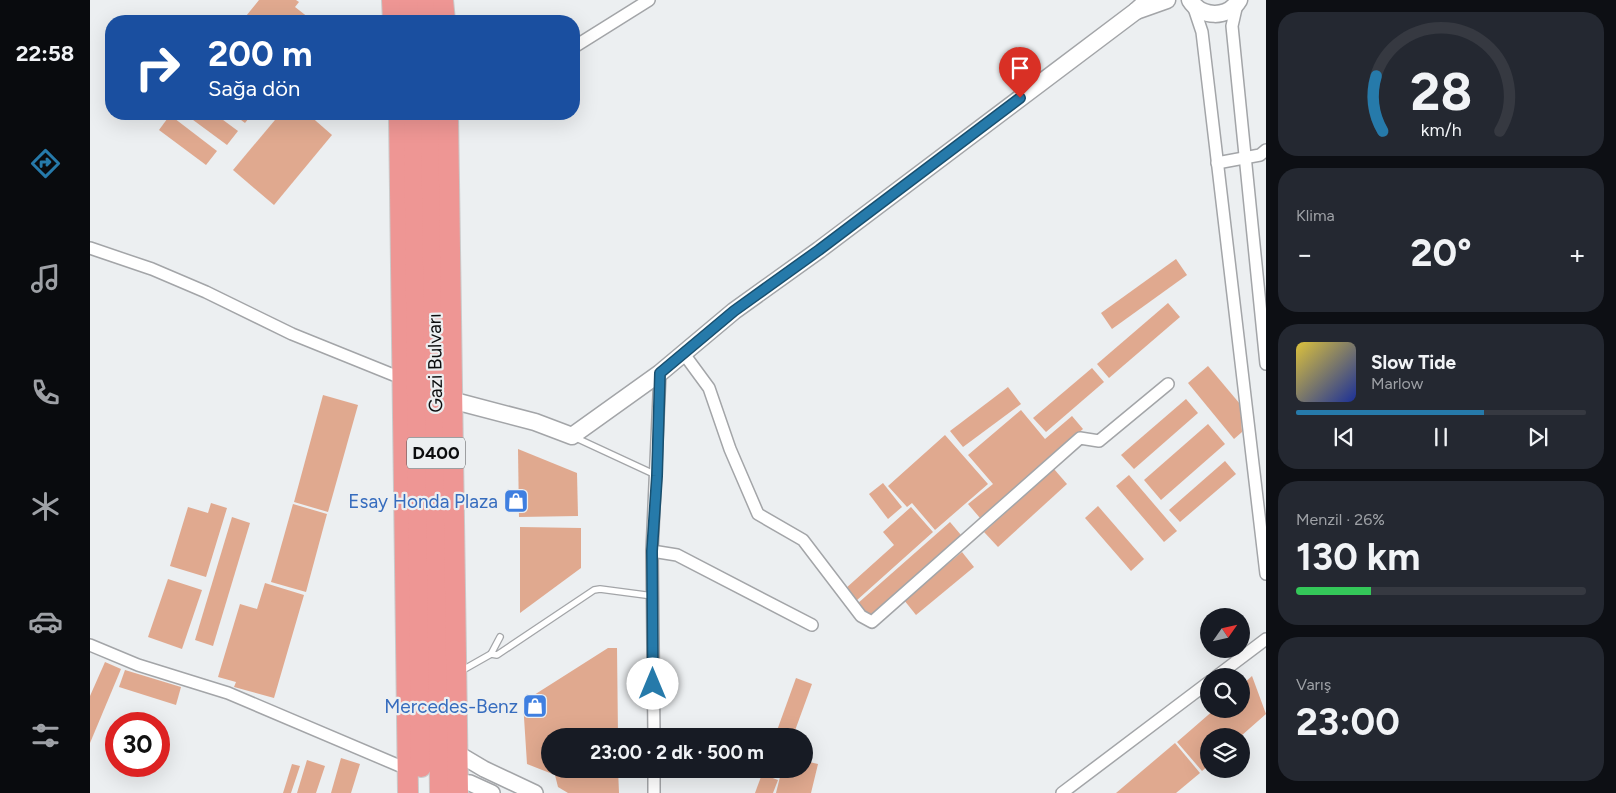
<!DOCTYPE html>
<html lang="tr">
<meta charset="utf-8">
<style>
body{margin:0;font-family:Figtree,sans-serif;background:#242831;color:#f1f3f6;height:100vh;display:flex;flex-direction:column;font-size:19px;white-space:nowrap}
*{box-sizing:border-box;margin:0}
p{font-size:16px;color:#9ea1a6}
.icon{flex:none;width:28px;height:28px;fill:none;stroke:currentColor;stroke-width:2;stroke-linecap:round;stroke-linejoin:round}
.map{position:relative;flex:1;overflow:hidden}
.drawer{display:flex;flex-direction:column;gap:12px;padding:12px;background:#0d0f14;width:350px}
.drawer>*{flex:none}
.banner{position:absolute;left:15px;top:15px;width:475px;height:105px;border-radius:20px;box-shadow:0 5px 20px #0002;background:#1a4fa0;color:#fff;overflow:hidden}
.needle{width:32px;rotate:56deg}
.controls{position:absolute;left:1110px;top:608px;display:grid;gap:10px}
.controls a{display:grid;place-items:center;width:50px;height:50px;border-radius:50%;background:#171b24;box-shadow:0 5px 20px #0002;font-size:25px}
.speed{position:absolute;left:15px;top:712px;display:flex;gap:10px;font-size:25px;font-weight:700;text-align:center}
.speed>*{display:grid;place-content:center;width:65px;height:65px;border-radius:50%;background:#171b24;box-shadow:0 5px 20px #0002;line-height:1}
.speed .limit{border:8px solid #d22;background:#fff;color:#111}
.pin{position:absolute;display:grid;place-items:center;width:42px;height:42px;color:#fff;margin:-51px -21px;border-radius:50% 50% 50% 0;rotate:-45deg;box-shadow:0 0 5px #0007}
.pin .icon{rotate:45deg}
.me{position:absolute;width:55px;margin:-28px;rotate:0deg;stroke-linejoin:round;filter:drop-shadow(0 0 4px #0008)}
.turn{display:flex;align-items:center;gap:18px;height:105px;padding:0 20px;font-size:22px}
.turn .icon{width:65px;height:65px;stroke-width:2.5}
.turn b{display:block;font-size:35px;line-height:42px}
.big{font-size:38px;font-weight:700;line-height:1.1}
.drawer .widget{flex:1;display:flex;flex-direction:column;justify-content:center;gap:8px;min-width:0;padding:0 18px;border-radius:20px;background:#242831}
.drawer .dial{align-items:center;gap:0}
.dial svg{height:130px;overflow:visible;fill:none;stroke:#363941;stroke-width:7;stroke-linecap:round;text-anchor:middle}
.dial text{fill:#f1f3f6;stroke:none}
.song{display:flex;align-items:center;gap:15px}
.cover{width:60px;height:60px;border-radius:8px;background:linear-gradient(135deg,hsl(50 70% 55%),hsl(230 70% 35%))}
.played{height:5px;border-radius:2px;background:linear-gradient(90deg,#267aaa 65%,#363941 65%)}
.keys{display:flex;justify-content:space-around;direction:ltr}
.heat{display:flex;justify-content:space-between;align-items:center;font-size:28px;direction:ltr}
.charge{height:8px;border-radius:4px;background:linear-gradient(90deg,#34c759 26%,#363941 0)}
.trip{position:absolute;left:451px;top:728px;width:272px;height:50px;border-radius:25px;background:#171b24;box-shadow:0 5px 20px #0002;font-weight:700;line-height:50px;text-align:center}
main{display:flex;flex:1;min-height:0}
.tabs{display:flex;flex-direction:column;width:90px;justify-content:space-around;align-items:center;background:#090b0e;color:#9ea1a6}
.tabs .icon{width:35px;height:35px}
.tabs .selected{color:#267aaa}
.tabs b{font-size:22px;color:#f1f3f6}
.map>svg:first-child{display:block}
</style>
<main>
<nav class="tabs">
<b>22:58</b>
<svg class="icon selected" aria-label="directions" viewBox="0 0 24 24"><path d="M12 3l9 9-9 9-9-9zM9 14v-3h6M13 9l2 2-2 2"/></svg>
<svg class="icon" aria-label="music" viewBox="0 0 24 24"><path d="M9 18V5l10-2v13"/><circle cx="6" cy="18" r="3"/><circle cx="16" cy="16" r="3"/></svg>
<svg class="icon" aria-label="phone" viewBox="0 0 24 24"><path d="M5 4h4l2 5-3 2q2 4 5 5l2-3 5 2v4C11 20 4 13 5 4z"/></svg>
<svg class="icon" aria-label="climate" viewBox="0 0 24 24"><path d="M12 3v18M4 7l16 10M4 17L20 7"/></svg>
<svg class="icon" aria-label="car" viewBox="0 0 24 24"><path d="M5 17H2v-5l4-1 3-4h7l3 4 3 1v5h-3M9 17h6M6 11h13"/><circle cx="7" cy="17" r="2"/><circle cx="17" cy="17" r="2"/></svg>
<svg class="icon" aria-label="filters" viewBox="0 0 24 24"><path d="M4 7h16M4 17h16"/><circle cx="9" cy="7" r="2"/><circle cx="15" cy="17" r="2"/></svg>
</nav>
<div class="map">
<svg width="1176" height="793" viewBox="0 0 1176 793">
<rect width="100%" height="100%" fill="#eceff1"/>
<g fill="#e0a98f">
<polygon points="169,0 206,0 209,2 205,7 223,21 152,21"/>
<polygon points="95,114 125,114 148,131 137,145"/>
<polygon points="143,114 162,114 155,123"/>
<polygon points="190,114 218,114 242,135 184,205 143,170"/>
<polygon points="80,115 127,151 116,165 69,130"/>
<polygon points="1086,259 1097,275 1022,329 1011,313"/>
<polygon points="1078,303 1090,317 1019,378 1007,364"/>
<polygon points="1118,366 1150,404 1152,432 1144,439 1098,383"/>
<polygon points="1002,368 1014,382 956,432 943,418"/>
<polygon points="918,387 931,404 873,447 860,431"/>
<polygon points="233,395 268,405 238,512 204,502"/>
<polygon points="1096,399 1108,413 1044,469 1031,455"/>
<polygon points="931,410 955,439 982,416 993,429 890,518 878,504 903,484 878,455"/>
<polygon points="1118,424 1135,444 1071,500 1054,480"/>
<polygon points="855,435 898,484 845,530 822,503 817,507 798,486"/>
<polygon points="428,449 487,473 488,516 429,517"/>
<polygon points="1135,461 1146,474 1090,522 1079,510"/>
<polygon points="964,469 977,484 908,547 894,532"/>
<polygon points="1039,475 1087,531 1074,542 1026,486"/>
<polygon points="793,483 812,507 798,519 779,494"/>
<polygon points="121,503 137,508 116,577 80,566 98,507 118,513"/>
<polygon points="203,504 237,514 216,592 181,582"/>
<polygon points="1008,506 1054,559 1041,571 995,518"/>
<polygon points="821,507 843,532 766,601 755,589 804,545 793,532"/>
<polygon points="142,517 160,523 123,646 105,640"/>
<polygon points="860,522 871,535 780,617 767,604"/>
<polygon points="430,527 491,528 491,568 430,613"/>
<polygon points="872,552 884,567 826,615 814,600"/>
<polygon points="78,579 112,590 92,649 58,637"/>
<polygon points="175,583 214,595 184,698 144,687 146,682 128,677 150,604 167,609"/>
<polygon points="518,648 527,648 528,736 460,736 460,769 528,769 529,793 478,793 468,787 465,775 437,764 433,702"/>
<polygon points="15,662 31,669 0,743 0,696"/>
<polygon points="35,670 91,687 86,705 29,687"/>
<polygon points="1162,676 1176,714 1151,736 1119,736 1119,765 1112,771 1087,742 1125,709 1151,709 1151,686"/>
<polygon points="706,678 722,684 703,736 685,736"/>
<polygon points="1085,743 1110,773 1086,793 1026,793"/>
<polygon points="251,758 270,764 261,793 241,793"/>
<polygon points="217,760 235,766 226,793 207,793"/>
<polygon points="715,761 728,764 721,793 686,793 692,769 715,769"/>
<polygon points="202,764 210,766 201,793 193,793"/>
<polygon points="672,774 688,780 683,793 665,793"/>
</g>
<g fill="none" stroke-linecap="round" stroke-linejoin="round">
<defs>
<g id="service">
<polyline points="484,437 566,475"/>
<polyline points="401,654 407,655 504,590 510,589 563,596"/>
<polyline points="371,671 401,654 410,637"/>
</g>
<g id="minor">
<polyline points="1147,4 1142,26 1176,364"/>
<polyline points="1103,5 1112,32 1176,574"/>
<polyline points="484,47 559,0"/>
<polyline points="1127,163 1170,155 1176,150"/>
<polyline points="0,248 62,269 116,292 202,334 316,380"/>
<polyline points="594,354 619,388 640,449 668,514 713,540 771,616 782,622 990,438 1009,441 1078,384"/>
<polyline points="562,551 587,555 722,625"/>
<polyline points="0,645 48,665 138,693 317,769"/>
<polyline points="1127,676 1176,639"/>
<polyline points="564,736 562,551 570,373"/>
<polyline points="564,769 564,793"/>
<polyline points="972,793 1119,682"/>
</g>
<g id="tertiary">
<polyline points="367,753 394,769 445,793"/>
<polyline points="368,782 380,783 402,793"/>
</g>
<g id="secondary">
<polyline points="1058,0 1046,11 1077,0"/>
<path d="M1100,0C1111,18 1138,19 1149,0"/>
<polyline points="361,400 445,422 482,436 570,373 644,311 729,250 1046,11"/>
</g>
<g id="trunk">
<polyline points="302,0 303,21"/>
<polyline points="319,0 321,21"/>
<polyline points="337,0 339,21"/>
<polyline points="353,0 355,21"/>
<polyline points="309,114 318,793"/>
<polyline points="324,114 331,767"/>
<polyline points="341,114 350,793"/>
<polyline points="358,114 368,793"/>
</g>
</defs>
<use href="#service" stroke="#a3a5a8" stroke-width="8"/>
<use href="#minor" stroke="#a3a5a8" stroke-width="14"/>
<use href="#tertiary" stroke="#a3a5a8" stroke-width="18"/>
<use href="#secondary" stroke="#a3a5a8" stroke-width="19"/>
<use href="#trunk" stroke="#cacaca" stroke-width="22"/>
<use href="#service" stroke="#fff" stroke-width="5.5"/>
<use href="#minor" stroke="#fff" stroke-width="11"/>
<use href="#tertiary" stroke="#fff" stroke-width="15"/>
<use href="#secondary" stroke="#fff" stroke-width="16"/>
<use href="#trunk" stroke="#ee9694" stroke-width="20"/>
</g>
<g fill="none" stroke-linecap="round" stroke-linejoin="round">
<defs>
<polyline id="route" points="563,684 562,551 567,476 570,373 644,311 729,250 930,98"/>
</defs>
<use href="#route" stroke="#194f6e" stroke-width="12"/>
<use href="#route" stroke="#267aaa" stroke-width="9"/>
</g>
<defs>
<symbol id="shop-square" viewBox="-11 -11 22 22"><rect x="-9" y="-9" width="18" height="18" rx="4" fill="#3f7fe0" stroke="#eceff1"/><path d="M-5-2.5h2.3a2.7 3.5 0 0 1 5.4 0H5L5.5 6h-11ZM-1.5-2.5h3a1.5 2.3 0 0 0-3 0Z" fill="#fff"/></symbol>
</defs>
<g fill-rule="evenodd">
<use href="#shop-square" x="412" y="487" width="28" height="28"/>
<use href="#shop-square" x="431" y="692" width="28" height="28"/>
</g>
<g text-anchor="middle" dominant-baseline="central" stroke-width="4.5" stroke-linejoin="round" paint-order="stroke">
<rect fill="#eceff1" stroke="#4f5152" stroke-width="1" x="317" y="437.5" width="58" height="31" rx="4"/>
<g font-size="18" font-weight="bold" fill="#0c0d0e">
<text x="346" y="453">D400</text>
</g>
<g font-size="19" fill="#0c0d0e" stroke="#eceff1">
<text transform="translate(345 363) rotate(-91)">Gazi Bulvarı</text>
</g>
<g font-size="19" fill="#366cbe" stroke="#eceff1" text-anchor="end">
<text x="408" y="501">Esay Honda Plaza</text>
<text x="428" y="706">Mercedes-Benz</text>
</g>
</g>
</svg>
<div class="controls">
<a><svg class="needle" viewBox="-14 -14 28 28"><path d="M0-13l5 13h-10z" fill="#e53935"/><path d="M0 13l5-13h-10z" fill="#9ea1a6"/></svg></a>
<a><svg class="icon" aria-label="search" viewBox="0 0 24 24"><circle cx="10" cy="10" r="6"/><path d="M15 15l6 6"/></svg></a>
<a><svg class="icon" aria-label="layers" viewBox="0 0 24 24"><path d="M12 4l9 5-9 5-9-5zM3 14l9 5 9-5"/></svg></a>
</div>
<div class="speed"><div class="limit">30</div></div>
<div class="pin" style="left:930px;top:98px;background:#d93025"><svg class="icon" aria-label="arrive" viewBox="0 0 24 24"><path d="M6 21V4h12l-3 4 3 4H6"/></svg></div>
<svg class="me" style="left:563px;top:684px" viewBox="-20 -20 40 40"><circle r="19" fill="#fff"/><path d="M0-13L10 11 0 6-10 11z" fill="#267aaa"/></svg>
<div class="trip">23:00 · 2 dk · 500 m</div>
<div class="banner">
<div class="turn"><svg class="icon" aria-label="right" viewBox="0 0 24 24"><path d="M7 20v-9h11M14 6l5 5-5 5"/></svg><div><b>200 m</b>Sağa dön</div></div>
</div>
</div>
<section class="drawer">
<div class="widget dial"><svg viewBox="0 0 100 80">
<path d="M14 69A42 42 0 1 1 86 69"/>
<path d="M14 69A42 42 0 0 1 10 35" stroke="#267aaa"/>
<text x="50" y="56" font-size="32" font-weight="700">28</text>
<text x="50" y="72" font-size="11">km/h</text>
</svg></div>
<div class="widget"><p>Klima</p>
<div class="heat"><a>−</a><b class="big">20°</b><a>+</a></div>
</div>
<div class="widget">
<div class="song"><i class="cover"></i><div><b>Slow Tide</b><p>Marlow</p></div></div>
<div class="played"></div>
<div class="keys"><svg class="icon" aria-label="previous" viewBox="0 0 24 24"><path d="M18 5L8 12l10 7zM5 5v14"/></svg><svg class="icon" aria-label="pause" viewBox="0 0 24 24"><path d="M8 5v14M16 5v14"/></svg><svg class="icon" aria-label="next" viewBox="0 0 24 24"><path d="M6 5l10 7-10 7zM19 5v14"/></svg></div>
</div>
<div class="widget"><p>Menzil · 26%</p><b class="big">130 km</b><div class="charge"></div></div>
<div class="widget"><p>Varış</p><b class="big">23:00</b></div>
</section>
</main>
